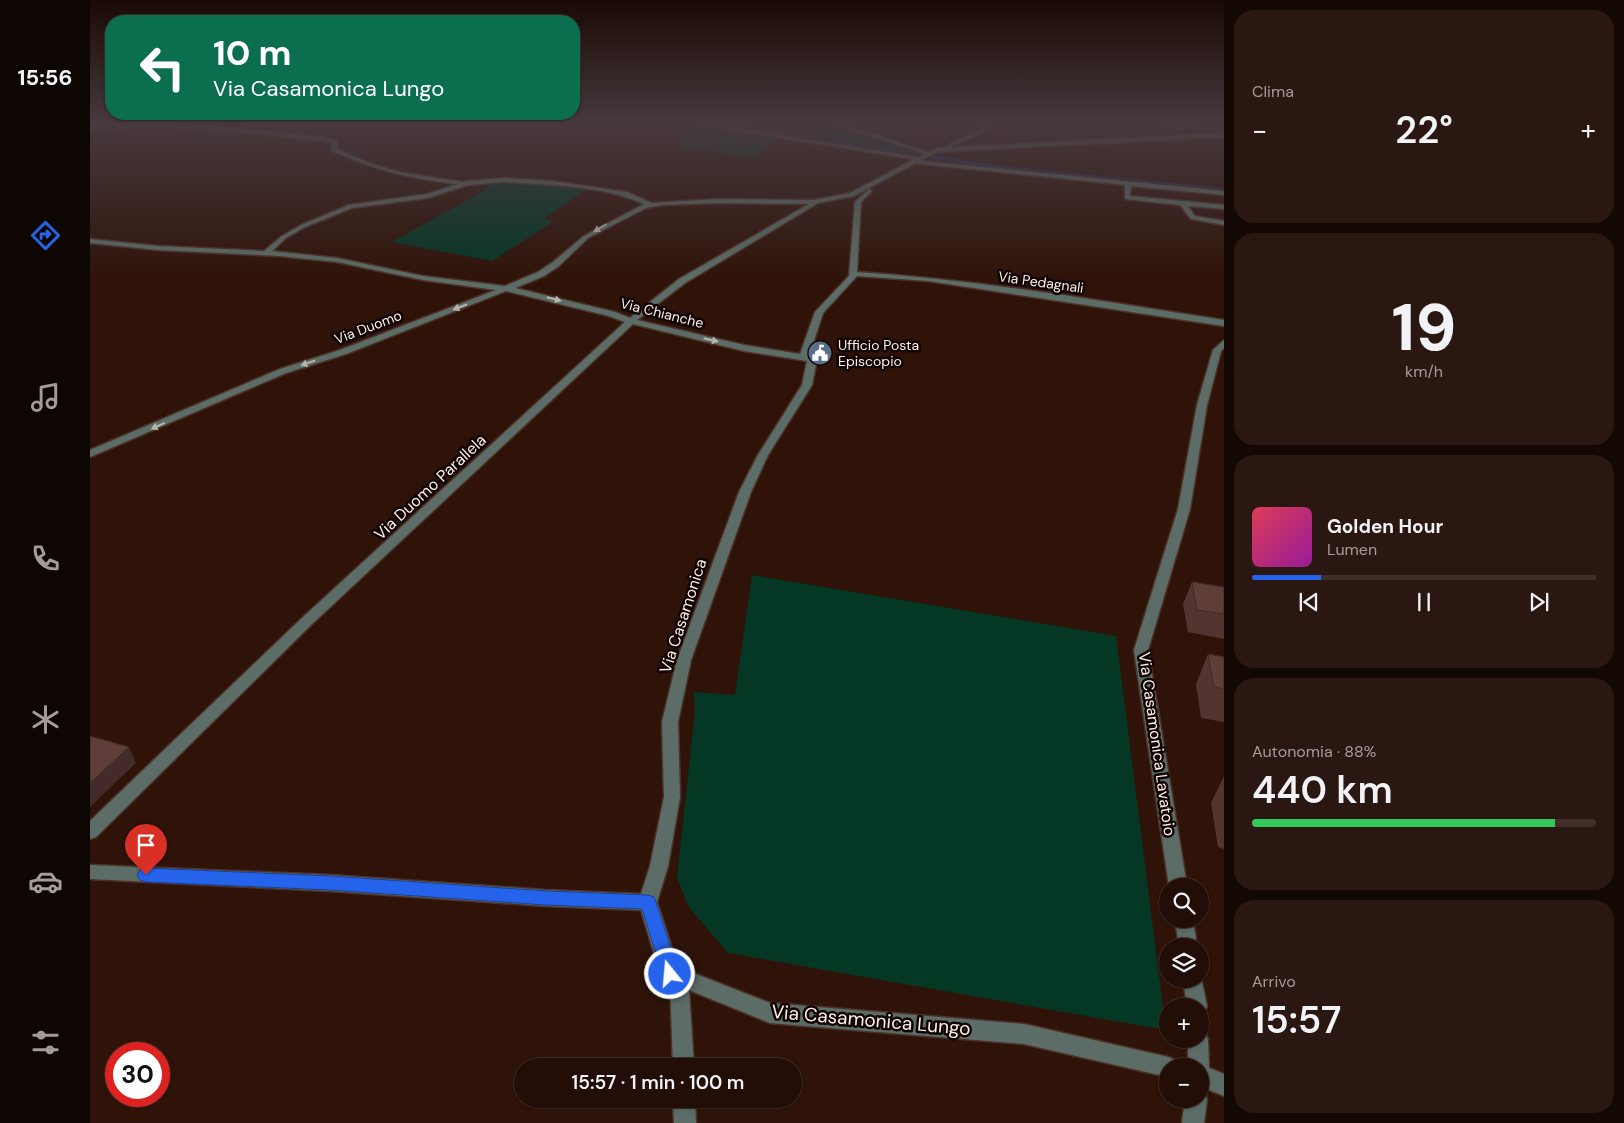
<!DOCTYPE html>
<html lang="it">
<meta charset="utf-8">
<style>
body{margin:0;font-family:"DM Sans",sans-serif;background:#2b1711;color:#f1f3f6;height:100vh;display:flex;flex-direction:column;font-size:19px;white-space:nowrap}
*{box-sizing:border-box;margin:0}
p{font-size:16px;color:#a39c9b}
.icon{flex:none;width:28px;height:28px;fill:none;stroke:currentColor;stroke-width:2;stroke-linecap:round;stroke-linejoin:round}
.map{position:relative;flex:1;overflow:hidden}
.drawer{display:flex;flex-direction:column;gap:10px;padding:10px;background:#130804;width:400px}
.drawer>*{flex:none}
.hud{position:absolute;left:15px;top:15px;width:475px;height:105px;border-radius:20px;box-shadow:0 1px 4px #0004,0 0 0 1px #402e28;background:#0b6e4f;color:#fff;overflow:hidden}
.tools{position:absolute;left:1069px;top:878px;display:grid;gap:10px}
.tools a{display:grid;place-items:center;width:50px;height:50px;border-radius:50%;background:#230e07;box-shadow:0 1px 4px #0004,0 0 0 1px #402e28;font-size:25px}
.speed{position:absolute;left:15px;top:1042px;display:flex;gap:10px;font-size:25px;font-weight:700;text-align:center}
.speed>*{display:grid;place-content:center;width:65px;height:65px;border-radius:50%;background:#230e07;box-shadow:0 1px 4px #0004,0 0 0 1px #402e28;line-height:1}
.speed .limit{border:8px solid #d22;background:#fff;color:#111}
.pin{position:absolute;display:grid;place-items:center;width:42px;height:42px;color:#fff;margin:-51px -21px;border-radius:50% 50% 50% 0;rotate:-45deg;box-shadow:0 0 5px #0007}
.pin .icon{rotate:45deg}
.me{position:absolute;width:55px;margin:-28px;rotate:343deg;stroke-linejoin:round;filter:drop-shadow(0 0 4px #0008)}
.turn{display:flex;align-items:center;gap:18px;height:105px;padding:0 25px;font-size:22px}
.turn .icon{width:65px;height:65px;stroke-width:2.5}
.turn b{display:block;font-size:35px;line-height:42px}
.big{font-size:38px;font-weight:600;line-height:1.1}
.drawer .card{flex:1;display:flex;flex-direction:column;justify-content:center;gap:8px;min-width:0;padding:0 18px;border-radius:20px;background:#2b1711}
.drawer .dial{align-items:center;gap:0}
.dial b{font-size:65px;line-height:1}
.song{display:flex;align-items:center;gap:15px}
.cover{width:60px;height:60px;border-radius:8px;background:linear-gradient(135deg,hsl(350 70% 55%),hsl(300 70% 35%))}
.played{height:5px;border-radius:2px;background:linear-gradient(90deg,#2563eb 20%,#402e28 20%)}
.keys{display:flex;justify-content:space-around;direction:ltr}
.heat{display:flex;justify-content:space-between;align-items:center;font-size:28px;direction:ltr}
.charge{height:8px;border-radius:4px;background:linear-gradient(90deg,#34c759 88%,#402e28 0)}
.trip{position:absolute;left:424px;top:1058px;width:288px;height:50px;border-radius:25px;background:#230e07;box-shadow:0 1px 4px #0004,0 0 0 1px #402e28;font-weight:600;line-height:50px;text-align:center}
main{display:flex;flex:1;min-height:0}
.tabs{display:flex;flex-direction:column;width:90px;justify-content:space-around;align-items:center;background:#0e0603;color:#a39c9b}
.tabs .icon{width:35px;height:35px}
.tabs .on{color:#2563eb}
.tabs b{font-size:22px;color:#f1f3f6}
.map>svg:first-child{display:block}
</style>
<main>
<nav class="tabs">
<b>15:56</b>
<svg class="icon on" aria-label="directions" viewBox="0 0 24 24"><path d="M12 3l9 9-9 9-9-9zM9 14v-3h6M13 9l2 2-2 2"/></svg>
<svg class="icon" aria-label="music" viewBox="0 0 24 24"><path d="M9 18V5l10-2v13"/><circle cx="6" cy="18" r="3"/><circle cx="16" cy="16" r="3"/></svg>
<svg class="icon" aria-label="phone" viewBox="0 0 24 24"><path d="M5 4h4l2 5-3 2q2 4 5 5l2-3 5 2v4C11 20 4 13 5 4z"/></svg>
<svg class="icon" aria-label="climate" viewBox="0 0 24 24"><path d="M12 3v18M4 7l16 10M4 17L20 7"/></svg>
<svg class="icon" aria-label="car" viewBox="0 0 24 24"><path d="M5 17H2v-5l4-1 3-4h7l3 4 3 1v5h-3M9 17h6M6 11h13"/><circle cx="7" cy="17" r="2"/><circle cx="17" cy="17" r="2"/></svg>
<svg class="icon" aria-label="filters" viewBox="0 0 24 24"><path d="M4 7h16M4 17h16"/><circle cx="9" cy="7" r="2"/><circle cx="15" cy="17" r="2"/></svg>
</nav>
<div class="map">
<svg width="1134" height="1123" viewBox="0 0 1134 1123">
<rect width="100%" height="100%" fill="#2f1309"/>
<g fill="#053725">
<polygon points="734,122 826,151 827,153 706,135"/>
<polygon points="599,126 688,139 663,157 588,146"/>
<polygon points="429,182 497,189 454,219 464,221 402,261 302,242 390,193 401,184"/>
<polygon points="662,575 1026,636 1076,1030 638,953 598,906 587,877 605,711 604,692 645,695"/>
</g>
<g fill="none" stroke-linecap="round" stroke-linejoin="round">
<g stroke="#1b315d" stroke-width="4">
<polyline points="610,122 824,154"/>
<polyline points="1018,122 1134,131"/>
<polyline points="842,157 923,169 1134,190"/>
</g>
<defs>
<g id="service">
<path d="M58,122L146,128L233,137L247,141V149L279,163L309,172L380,183L377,185C329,181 286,171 242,151V143L233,141L146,132L58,126L0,130V126Z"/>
<polygon points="591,122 606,122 832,158 829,160"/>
<polygon points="822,160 1134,191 1134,195 1041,186 1040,196 1134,205 1134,209 1098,206 1105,216 1134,221 1134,225 1101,219 1090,205 1035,199 1035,185 820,163"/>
</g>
<g id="minor">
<path d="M738,122H746L839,152L846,148L1134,133V137L847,152L764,196L728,203L595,283L547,320L654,345L710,354L725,312L759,276L765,202L779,189L782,191L771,202L767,272C890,280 1012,301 1134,320V326L838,281L767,276L733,313L719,356L727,359L722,385L678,455L661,492L601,660L588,722L590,797L578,866L567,902L588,967L680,1003L934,1024L1078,1057L1085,1060L1088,1066H1078V1077L934,1044L680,1023L599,990L604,1066H583L580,982L573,979L570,973L551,910L456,906L240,891L0,879V865L240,875L456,890L551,894L560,866L574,797L572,722L587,660L649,492L668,455L712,385L717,361L654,351L543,324L221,625L6,837L0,839V821L211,619L535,322L519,316L416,291L256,354L196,373L0,457V450L190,369L250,350L406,290L333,280L247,262L189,256L68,250L0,243V239L68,246L174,251L192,236L211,225L259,205L337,194L377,181L415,178L462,181L537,192L562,203L627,199L724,200L760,193L834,154ZM415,182C461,185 512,185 554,204L494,236L463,262L448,272L415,286L333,276L247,258L182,251L196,238L215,227L262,208L338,198L378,185ZM627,203L719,204L589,279L540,318L525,312L425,288L454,276L469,266L498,238L556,208L572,205Z"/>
<polygon points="900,122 906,122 892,133 860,147 855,146 888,131"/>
<polygon points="1134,340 1134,348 1131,351 1117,405 1100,509 1058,650 1097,886 1079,886 1044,650 1088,509 1107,405 1123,350"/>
<polygon points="1085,919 1103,919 1107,946 1089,946"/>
<polygon points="1110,973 1117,1006 1114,1013 1110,1014 1110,1006 1097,1006 1093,979 1110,979"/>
<polygon points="1110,1030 1115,1032 1118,1039 1119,1068 1134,1074 1134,1096 1110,1086 1110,1066 1098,1066 1098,1039 1110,1039"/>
<polygon points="1110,1090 1114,1091 1117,1099 1114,1123 1092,1123 1095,1099 1110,1099"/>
<polygon points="583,1099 605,1099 606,1123 584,1123"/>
</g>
</defs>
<use href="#service" stroke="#4c3228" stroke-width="3"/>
<use href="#minor" stroke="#4c3228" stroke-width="3"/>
<use href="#service" fill="#5c6d67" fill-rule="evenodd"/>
<use href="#minor" fill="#5c6d67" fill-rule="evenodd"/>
</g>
<g fill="#523431">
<polygon points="1102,582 1134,587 1134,639 1098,632 1093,604"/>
<polygon points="1118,654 1134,657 1134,722 1111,718 1106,684"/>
<polygon points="1134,776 1134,849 1128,847 1121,803"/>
</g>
<polygon fill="#422b28" points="39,747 46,763 0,807 0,783"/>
<g fill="#5f3d39" stroke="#422b28">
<polygon points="1102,582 1134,587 1134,614 1107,610"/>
<polygon points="1118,654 1134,657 1134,689 1124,687"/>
<polygon points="0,736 39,747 0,783"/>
</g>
<defs><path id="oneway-solid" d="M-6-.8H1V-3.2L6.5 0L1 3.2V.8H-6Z" transform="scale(1.25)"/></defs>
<g fill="#b6b4ae">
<use href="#oneway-solid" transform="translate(510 228) rotate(149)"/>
<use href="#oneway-solid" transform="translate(464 299) rotate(14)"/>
<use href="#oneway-solid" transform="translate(370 307) rotate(159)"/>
<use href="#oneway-solid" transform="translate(621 340) rotate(13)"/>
<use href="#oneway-solid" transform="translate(218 363) rotate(161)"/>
<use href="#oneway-solid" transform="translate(68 426) rotate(156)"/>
</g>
<linearGradient id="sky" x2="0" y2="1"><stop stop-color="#1a0a05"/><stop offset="0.44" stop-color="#47393e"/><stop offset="1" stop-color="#47393e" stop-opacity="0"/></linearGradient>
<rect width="1134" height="280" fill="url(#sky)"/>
<polygon fill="#2563eb" stroke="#184099" points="56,868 240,876 456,891 558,895 564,897 566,902 589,974 586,979 580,982 574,979 552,909 456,905 240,890 56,882 50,880 47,875 50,870"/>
<defs>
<symbol id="civic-disc" viewBox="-11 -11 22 22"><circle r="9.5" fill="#5c6f8a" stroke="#0f0402"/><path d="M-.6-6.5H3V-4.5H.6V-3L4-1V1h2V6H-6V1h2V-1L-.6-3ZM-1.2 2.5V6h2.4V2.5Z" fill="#fff"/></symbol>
</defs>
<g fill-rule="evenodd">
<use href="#civic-disc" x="716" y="339" width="28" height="28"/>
</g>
<g text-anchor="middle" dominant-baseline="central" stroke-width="5" stroke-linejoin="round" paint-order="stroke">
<g font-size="14" fill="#ffeee8" stroke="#0f0402">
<text transform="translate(951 282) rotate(8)">Via Pedagnali</text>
<text transform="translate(572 313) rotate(14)">Via Chianche</text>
<text transform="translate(278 327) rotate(-21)">Via Duomo</text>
</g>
<g font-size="14" fill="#ffeee8" stroke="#0f0402" text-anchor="start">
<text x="748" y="345">Ufficio Posta<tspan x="748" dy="16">Episcopio</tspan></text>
</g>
<g font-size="16" fill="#ffeee8" stroke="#0f0402">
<text transform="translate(340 487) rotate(-43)">Via Duomo Parallela</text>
<text transform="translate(593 616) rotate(-72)">Via Casamonica</text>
<text transform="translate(1067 744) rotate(82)">Via Casamonica Lavatoio</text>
</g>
<g font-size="19" fill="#ffeee8" stroke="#0f0402">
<text transform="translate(781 1020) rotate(5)">Via Casamonica Lungo</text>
</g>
</g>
</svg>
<div class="tools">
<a><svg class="icon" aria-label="search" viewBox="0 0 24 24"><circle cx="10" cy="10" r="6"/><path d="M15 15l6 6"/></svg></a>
<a><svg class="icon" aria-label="layers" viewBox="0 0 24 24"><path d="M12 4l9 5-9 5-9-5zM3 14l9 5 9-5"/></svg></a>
<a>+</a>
<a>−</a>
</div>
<div class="speed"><div class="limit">30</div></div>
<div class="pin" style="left:56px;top:875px;background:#d93025"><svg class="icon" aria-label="arrive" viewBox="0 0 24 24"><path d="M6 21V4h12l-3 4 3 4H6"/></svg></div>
<svg class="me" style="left:580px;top:974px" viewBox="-20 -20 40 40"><circle r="17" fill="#2563eb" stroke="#fff" stroke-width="3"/><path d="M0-11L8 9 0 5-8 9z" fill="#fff"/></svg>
<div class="trip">15:57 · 1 min · 100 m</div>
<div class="hud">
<div class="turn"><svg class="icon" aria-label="left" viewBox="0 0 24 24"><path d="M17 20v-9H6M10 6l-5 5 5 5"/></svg><div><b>10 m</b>Via Casamonica Lungo</div></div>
</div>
</div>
<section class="drawer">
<div class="card"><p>Clima</p>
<div class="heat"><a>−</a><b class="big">22°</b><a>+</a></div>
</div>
<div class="card dial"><b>19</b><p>km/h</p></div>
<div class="card">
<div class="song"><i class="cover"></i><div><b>Golden Hour</b><p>Lumen</p></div></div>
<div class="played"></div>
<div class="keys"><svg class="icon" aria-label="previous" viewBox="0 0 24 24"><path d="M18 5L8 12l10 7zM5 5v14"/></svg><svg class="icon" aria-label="pause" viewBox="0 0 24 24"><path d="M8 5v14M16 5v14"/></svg><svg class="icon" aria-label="next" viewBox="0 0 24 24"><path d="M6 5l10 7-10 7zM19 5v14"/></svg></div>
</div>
<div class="card"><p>Autonomia · 88%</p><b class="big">440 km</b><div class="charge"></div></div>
<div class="card"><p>Arrivo</p><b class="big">15:57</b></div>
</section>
</main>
